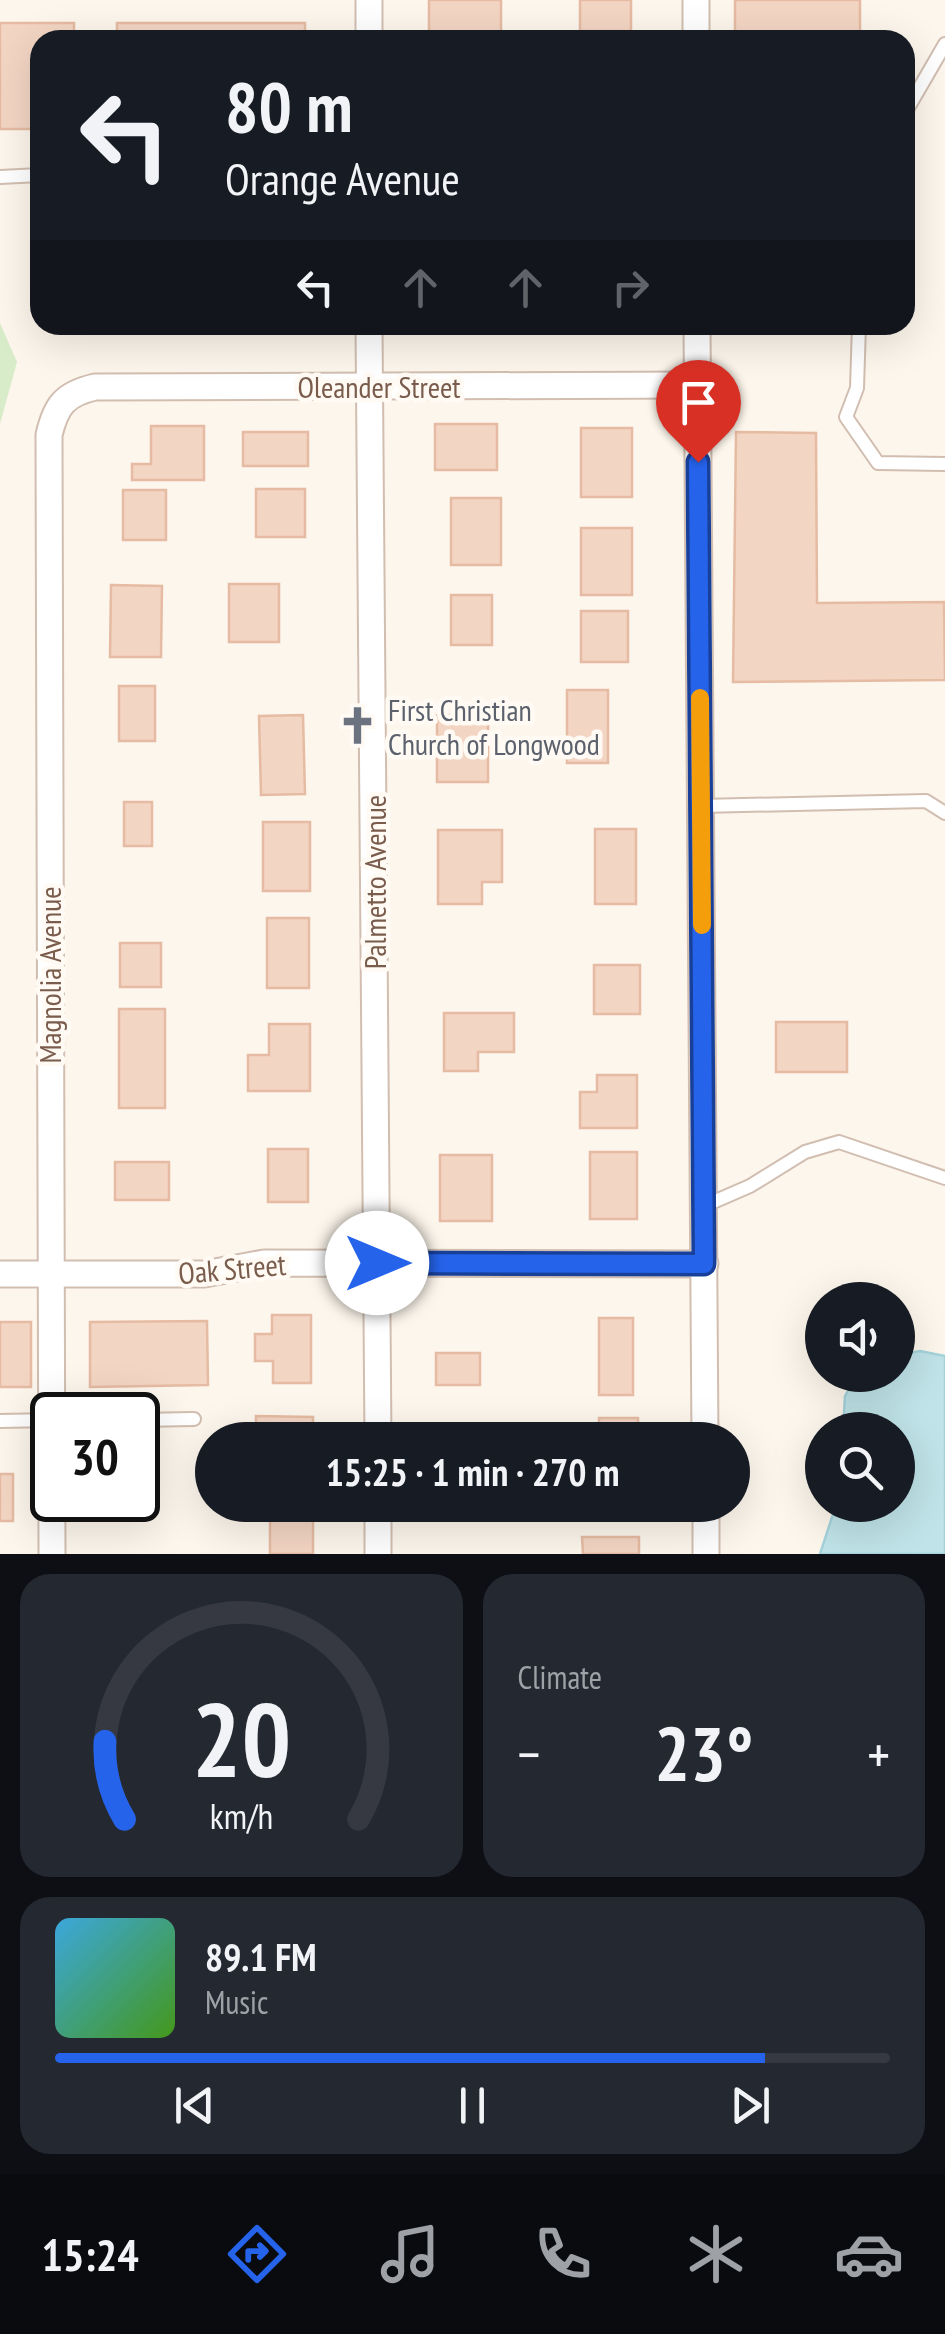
<!DOCTYPE html>
<meta charset="utf-8">
<style>
body{margin:0;font-family:"PT Sans Narrow",sans-serif;background:#242831;color:#f1f3f6;height:100vh;display:flex;flex-direction:column;font-size:38px;white-space:nowrap}
*{box-sizing:border-box;margin:0}
p{font-size:32px;color:#9ea1a6}
.icon{flex:none;width:55px;height:55px;fill:none;stroke:currentColor;stroke-width:2;stroke-linecap:round;stroke-linejoin:round}
.map{position:relative;height:1554px;overflow:hidden}
.details{display:flex;flex-direction:column;gap:20px;padding:20px;background:#0d0f14;flex:1}
.details>*{flex:none}
.banner{position:absolute;left:30px;top:30px;width:885px;height:305px;border-radius:30px;box-shadow:0 10px 40px #0002;background:#171b24;color:#f1f3f6;overflow:hidden}
.fabs{position:absolute;left:805px;top:1282px;display:grid;gap:20px}
.fabs a{display:grid;place-items:center;width:110px;height:110px;border-radius:50%;background:#171b24;box-shadow:0 10px 40px #0002;font-size:50px}
.speed{position:absolute;left:30px;top:1392px;display:flex;gap:20px;font-size:50px;font-weight:700;text-align:center}
.speed>*{display:grid;place-content:center;width:130px;height:130px;border-radius:50%;background:#171b24;box-shadow:0 10px 40px #0002;line-height:1}
.speed .limit{border:5px solid #111;border-radius:15px;background:#fff;color:#111}
.pin{position:absolute;display:grid;place-items:center;width:85px;height:85px;color:#fff;margin:-102px -42px;border-radius:50% 50% 50% 0;rotate:-45deg;box-shadow:0 0 10px #0007}
.pin .icon{rotate:45deg}
.me{position:absolute;width:110px;margin:-55px;rotate:90deg;stroke-linejoin:round;filter:drop-shadow(0 0 8px #0008)}
.turn{display:flex;align-items:center;gap:35px;height:210px;padding:0 30px;font-size:45px}
.turn .icon{width:130px;height:130px;stroke-width:2.5}
.turn b{display:block;font-size:70px;line-height:85px}
.lanes{display:flex;align-items:center;height:95px;padding:0 30px;background:#0003;justify-content:center;gap:50px;direction:ltr}
.lanes .off{opacity:.35}
.big{font-size:75px;font-weight:800;line-height:1.1}
.details .card{flex:1;display:flex;flex-direction:column;justify-content:center;gap:15px;min-width:0;padding:0 35px;border-radius:30px;background:#242831}
.details .dial{align-items:center;gap:0}
.dial svg{height:260px;overflow:visible;fill:none;stroke:#363941;stroke-width:7;stroke-linecap:round;text-anchor:middle}
.dial text{fill:#f1f3f6;stroke:none}
.song{display:flex;align-items:center;gap:30px}
.cover{width:120px;height:120px;border-radius:15px;background:linear-gradient(135deg,hsl(200 70% 55%),hsl(100 70% 35%))}
.played{height:10px;border-radius:5px;background:linear-gradient(90deg,#2563eb 85%,#363941 85%)}
.keys{display:flex;justify-content:space-around;direction:ltr}
.heat{display:flex;justify-content:space-between;align-items:center;font-size:55px;direction:ltr}
.details .tiles{flex:1;display:grid;gap:20px;grid-template-columns:1fr 1fr}
.card:last-child{grid-column:span 2}
.trip{position:absolute;left:195px;top:1422px;width:555px;height:100px;border-radius:50px;background:#171b24;box-shadow:0 10px 40px #0002;font-weight:800;line-height:100px;text-align:center}
.tab-bar{display:flex;height:160px;justify-content:space-around;align-items:center;background:#090b0e;color:#9ea1a6}
.tab-bar .icon{width:70px;height:70px}
.tab-bar .selected{color:#2563eb}
.tab-bar b{font-size:45px;color:#f1f3f6}
.map>svg:first-child{display:block}
</style>
<div class="map">
<svg width="945" height="1554" viewBox="0 0 945 1554">
<rect width="100%" height="100%" fill="#fdf6ec"/>
<polygon fill="#d8ecc9" points="0,323 17,362 0,424"/>
<polygon fill="#bfe3e8" stroke="#a5d3da" stroke-width="2.5" points="920,1351 945,1356 945,1554 820,1554 836,1505 898,1505 898,1430 843,1430 845,1396 857,1375 898,1375 898,1355"/>
<g fill="#f3d5c3" stroke="#e6bba3" stroke-width="2.5">
<rect x="429" y="0" width="72" height="40"/>
<rect x="580" y="0" width="51" height="31"/>
<rect x="735" y="0" width="125" height="40"/>
<polygon points="0,23 74,23 74,40 40,40 40,129 0,129"/>
<rect x="117" y="23" width="188" height="17"/>
<rect x="559" y="325" width="68" height="3"/>
<polygon points="735,325 818,325 818,331 735,332"/>
<rect x="435" y="424" width="62" height="46"/>
<polygon points="151,426 204,426 204,480 132,480 132,464 151,464"/>
<rect x="581" y="428" width="51" height="69"/>
<rect x="243" y="432" width="65" height="34"/>
<polygon points="736,432 816,433 817,603 944,602 945,680 733,682"/>
<rect x="256" y="489" width="49" height="48"/>
<rect x="123" y="490" width="43" height="50"/>
<rect x="451" y="498" width="50" height="67"/>
<rect x="581" y="528" width="51" height="67"/>
<rect x="229" y="584" width="50" height="58"/>
<polygon points="111,585 162,586 161,657 110,657"/>
<rect x="451" y="595" width="41" height="50"/>
<rect x="581" y="611" width="47" height="51"/>
<rect x="119" y="686" width="36" height="55"/>
<rect x="567" y="690" width="41" height="73"/>
<polygon points="303,715 305,794 261,795 259,716"/>
<rect x="437" y="715" width="51" height="67"/>
<rect x="124" y="802" width="28" height="44"/>
<rect x="263" y="822" width="47" height="69"/>
<rect x="595" y="829" width="41" height="75"/>
<polygon points="438,830 502,830 502,882 482,882 482,904 438,904"/>
<rect x="267" y="918" width="42" height="70"/>
<rect x="120" y="943" width="41" height="44"/>
<rect x="594" y="965" width="46" height="49"/>
<rect x="119" y="1009" width="46" height="99"/>
<polygon points="444,1013 514,1013 514,1052 478,1052 478,1071 444,1071"/>
<rect x="776" y="1022" width="71" height="50"/>
<polygon points="269,1024 310,1024 310,1091 248,1091 248,1055 269,1055"/>
<polygon points="597,1075 637,1075 637,1128 580,1128 580,1092 597,1092"/>
<rect x="268" y="1149" width="40" height="53"/>
<rect x="590" y="1152" width="47" height="67"/>
<rect x="440" y="1155" width="52" height="66"/>
<rect x="115" y="1162" width="54" height="38"/>
<polygon points="272,1315 311,1315 311,1383 273,1383 273,1361 255,1361 255,1334 272,1334"/>
<rect x="599" y="1318" width="34" height="77"/>
<polygon points="207,1321 208,1385 90,1387 90,1322"/>
<rect x="0" y="1322" width="31" height="65"/>
<rect x="436" y="1353" width="44" height="32"/>
<polygon points="256,1416 313,1417 313,1440 256,1440"/>
<polygon points="599,1418 638,1418 638,1440 587,1440 599,1439"/>
<rect x="440" y="1428" width="45" height="12"/>
<rect x="0" y="1474" width="13" height="47"/>
<rect x="270" y="1505" width="43" height="49"/>
<polygon points="582,1537 639,1537 639,1554 583,1554"/>
</g>
<g fill="none" stroke-linecap="round" stroke-linejoin="round">
<defs>
<g id="service">
<polyline points="905,113 945,44"/>
<polyline points="0,177 40,175"/>
<polyline points="859,325 857,388 846,417 878,463 945,464"/>
<polyline points="701,806 926,801 945,813"/>
<polyline points="704,1206 750,1186 805,1152 839,1142 945,1178"/>
<polyline points="138,1420 194,1419"/>
<polyline points="0,1421 52,1420"/>
</g>
<g id="minor">
<polyline points="369,0 369,40"/>
<polyline points="696,0 696,40"/>
<polyline points="369,325 378,1440"/>
<polyline points="697,325 705,1440"/>
<polyline points="0,1274 204,1274 264,1263 705,1264"/>
<polyline points="378,1505 378,1554"/>
<polyline points="706,1505 706,1554"/>
<path d="M52,1554L49,435C56,405 65,394 95,387L697,385"/>
</g>
</defs>
<use href="#service" stroke="#d1beb0" stroke-width="16"/>
<use href="#minor" stroke="#d1beb0" stroke-width="29"/>
<use href="#service" stroke="#fff" stroke-width="12"/>
<use href="#minor" stroke="#fff" stroke-width="25"/>
</g>
<g fill="none" stroke-linecap="round" stroke-linejoin="round">
<defs>
<polyline id="route" points="377,1263 704,1264 698,462"/>
</defs>
<use href="#route" stroke="#184099" stroke-width="25"/>
<use href="#route" stroke="#2563eb" stroke-width="18"/>
<polyline stroke="#f59e0b" stroke-width="18" points="700,698 702,925"/>
</g>
<defs>
<symbol id="church-bare" viewBox="-9 -9 18 18"><path d="M-1.2-6h2.4v3.5h3.3v2.4h-3.3V6h-2.4V-.1h-3.3v-2.4h3.3Z" fill="#6b7280" stroke="#fffaf3" stroke-width="2.5" paint-order="stroke"/></symbol>
</defs>
<g fill-rule="evenodd">
<use href="#church-bare" x="330" y="698" width="55" height="55"/>
</g>
<g text-anchor="middle" dominant-baseline="central" stroke-width="9" stroke-linejoin="round" paint-order="stroke">
<g font-size="30" fill="#7a5c4d" stroke="#fffaf3">
<text x="379" y="386">Oleander Street</text>
<text transform="translate(374 882) rotate(-90)">Palmetto Avenue</text>
<text transform="translate(49 975) rotate(-90)">Magnolia Avenue</text>
<text transform="translate(232 1268) rotate(-5)">Oak Street</text>
</g>
<g font-size="30" fill="#5b616d" stroke="#fffaf3" text-anchor="start">
<text x="388" y="709">First Christian<tspan x="388" dy="34">Church of Longwood</tspan></text>
</g>
</g>
</svg>
<div class="fabs">
<a><svg class="icon" aria-label="sound" viewBox="0 0 24 24"><path d="M4 9h4l5-4v14l-5-4H4zM17 9q2 3 0 6"/></svg></a>
<a><svg class="icon" aria-label="search" viewBox="0 0 24 24"><circle cx="10" cy="10" r="6"/><path d="M15 15l6 6"/></svg></a>
</div>
<div class="speed"><div class="limit">30</div></div>
<div class="pin" style="left:698px;top:462px;background:#d93025"><svg class="icon" aria-label="arrive" viewBox="0 0 24 24"><path d="M6 21V4h12l-3 4 3 4H6"/></svg></div>
<svg class="me" style="left:377px;top:1263px" viewBox="-20 -20 40 40"><circle r="19" fill="#fff"/><path d="M0-13L10 11 0 6-10 11z" fill="#2563eb"/></svg>
<div class="trip">15:25 · 1 min · 270 m</div>
<div class="banner">
<div class="turn"><svg class="icon" aria-label="left" viewBox="0 0 24 24"><path d="M17 20v-9H6M10 6l-5 5 5 5"/></svg><div><b>80 m</b>Orange Avenue</div></div>
<div class="lanes"><svg class="icon" aria-label="left" viewBox="0 0 24 24"><path d="M17 20v-9H6M10 6l-5 5 5 5"/></svg><svg class="icon off" aria-label="ahead" viewBox="0 0 24 24"><path d="M12 20V5M6 11l6-6 6 6"/></svg><svg class="icon off" aria-label="ahead" viewBox="0 0 24 24"><path d="M12 20V5M6 11l6-6 6 6"/></svg><svg class="icon off" aria-label="right" viewBox="0 0 24 24"><path d="M7 20v-9h11M14 6l5 5-5 5"/></svg></div>
</div>
</div>
<section class="details">
<div class="tiles">
<div class="card dial"><svg viewBox="0 0 100 80">
<path d="M14 69A42 42 0 1 1 86 69"/>
<path d="M14 69A42 42 0 0 1 8 45" stroke="#2563eb"/>
<text x="50" y="56" font-size="32" font-weight="700">20</text>
<text x="50" y="72" font-size="11">km/h</text>
</svg></div>
<div class="card"><p>Climate</p>
<div class="heat"><a>−</a><b class="big">23°</b><a>+</a></div>
</div>
<div class="card">
<div class="song"><i class="cover"></i><div><b>89.1 FM</b><p>Music</p></div></div>
<div class="played"></div>
<div class="keys"><svg class="icon" aria-label="previous" viewBox="0 0 24 24"><path d="M18 5L8 12l10 7zM5 5v14"/></svg><svg class="icon" aria-label="pause" viewBox="0 0 24 24"><path d="M8 5v14M16 5v14"/></svg><svg class="icon" aria-label="next" viewBox="0 0 24 24"><path d="M6 5l10 7-10 7zM19 5v14"/></svg></div>
</div>
</div>
</section>
<nav class="tab-bar">
<b>15:24</b>
<svg class="icon selected" aria-label="directions" viewBox="0 0 24 24"><path d="M12 3l9 9-9 9-9-9zM9 14v-3h6M13 9l2 2-2 2"/></svg>
<svg class="icon" aria-label="music" viewBox="0 0 24 24"><path d="M9 18V5l10-2v13"/><circle cx="6" cy="18" r="3"/><circle cx="16" cy="16" r="3"/></svg>
<svg class="icon" aria-label="phone" viewBox="0 0 24 24"><path d="M5 4h4l2 5-3 2q2 4 5 5l2-3 5 2v4C11 20 4 13 5 4z"/></svg>
<svg class="icon" aria-label="climate" viewBox="0 0 24 24"><path d="M12 3v18M4 7l16 10M4 17L20 7"/></svg>
<svg class="icon" aria-label="car" viewBox="0 0 24 24"><path d="M5 17H2v-5l4-1 3-4h7l3 4 3 1v5h-3M9 17h6M6 11h13"/><circle cx="7" cy="17" r="2"/><circle cx="17" cy="17" r="2"/></svg>
</nav>
